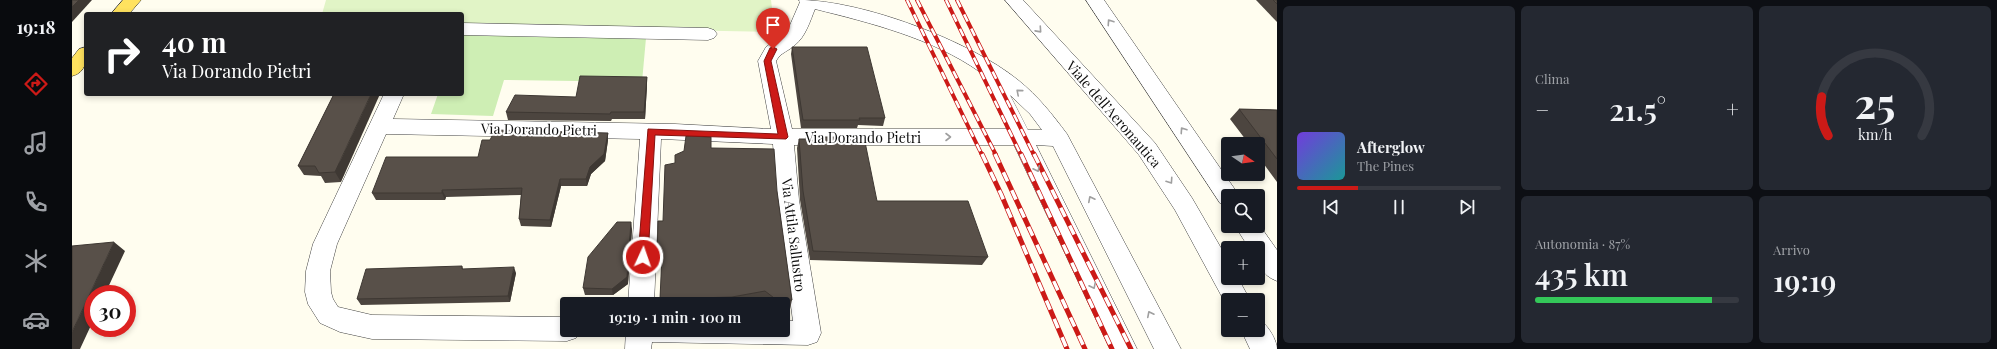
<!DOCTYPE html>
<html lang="it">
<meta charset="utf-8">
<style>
body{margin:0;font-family:"Playfair Display",serif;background:#242831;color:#f1f3f6;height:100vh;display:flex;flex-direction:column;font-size:15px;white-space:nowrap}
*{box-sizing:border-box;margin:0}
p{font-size:13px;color:#9ea1a6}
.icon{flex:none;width:22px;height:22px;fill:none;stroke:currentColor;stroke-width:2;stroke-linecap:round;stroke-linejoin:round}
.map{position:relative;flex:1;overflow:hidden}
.side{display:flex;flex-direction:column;gap:6px;padding:6px;background:#0d0f14;width:720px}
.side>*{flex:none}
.hud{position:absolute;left:12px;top:12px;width:380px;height:84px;border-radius:4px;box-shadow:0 2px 6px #0003;background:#202124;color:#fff;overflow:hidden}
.needle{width:26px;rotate:103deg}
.tools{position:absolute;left:1149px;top:137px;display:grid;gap:8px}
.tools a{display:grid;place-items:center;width:44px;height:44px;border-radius:4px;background:#171b24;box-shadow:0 2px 6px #0003;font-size:20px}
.speed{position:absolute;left:12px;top:285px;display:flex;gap:8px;font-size:20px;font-weight:700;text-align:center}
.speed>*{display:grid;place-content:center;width:52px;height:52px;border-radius:50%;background:#171b24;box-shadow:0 2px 6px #0003;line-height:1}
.speed .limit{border:6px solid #d22;background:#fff;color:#111}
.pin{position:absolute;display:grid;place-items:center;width:34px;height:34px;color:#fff;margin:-41px -17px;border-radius:50% 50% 50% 0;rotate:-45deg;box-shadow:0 0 4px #0007}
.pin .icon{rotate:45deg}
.me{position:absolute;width:44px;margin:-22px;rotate:3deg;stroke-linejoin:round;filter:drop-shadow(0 0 3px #0008)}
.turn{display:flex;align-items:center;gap:14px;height:84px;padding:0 12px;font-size:18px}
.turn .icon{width:52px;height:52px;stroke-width:2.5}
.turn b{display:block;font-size:28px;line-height:34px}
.big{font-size:30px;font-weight:600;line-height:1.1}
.side .card{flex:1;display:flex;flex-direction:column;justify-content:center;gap:6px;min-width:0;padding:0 14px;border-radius:6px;background:#242831}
.side .dial{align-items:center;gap:0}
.dial svg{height:104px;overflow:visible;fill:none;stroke:#363941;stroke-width:7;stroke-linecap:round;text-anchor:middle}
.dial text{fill:#f1f3f6;stroke:none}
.song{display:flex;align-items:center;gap:12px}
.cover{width:48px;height:48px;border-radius:6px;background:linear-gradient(135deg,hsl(260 70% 55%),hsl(180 70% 35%))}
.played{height:4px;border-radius:2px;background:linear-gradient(90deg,#cc1a17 30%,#363941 30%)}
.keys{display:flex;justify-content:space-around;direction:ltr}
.heat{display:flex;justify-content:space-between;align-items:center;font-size:22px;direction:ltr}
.charge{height:6px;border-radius:3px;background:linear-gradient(90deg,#34c759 87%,#363941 0)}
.side .tiles{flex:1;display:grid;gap:6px;grid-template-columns:repeat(3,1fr)}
.card:first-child{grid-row:span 2}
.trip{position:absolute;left:488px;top:297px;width:230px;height:40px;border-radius:4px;background:#171b24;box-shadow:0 2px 6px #0003;font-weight:600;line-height:40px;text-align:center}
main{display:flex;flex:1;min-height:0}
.tab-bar{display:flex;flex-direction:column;width:72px;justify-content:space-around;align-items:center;background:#090b0e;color:#9ea1a6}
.tab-bar .icon{width:28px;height:28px}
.tab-bar .selected{color:#cc1a17}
.tab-bar b{font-size:18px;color:#f1f3f6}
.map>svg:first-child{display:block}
</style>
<main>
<nav class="tab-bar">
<b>19:18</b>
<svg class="icon selected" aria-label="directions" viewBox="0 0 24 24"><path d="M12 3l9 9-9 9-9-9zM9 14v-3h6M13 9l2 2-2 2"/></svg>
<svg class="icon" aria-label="music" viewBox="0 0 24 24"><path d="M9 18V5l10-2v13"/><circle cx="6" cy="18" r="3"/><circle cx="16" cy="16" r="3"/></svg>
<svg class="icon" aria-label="phone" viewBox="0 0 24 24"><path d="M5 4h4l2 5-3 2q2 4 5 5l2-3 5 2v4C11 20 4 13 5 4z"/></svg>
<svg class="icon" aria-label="climate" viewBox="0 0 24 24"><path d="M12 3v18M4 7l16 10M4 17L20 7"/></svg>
<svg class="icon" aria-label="car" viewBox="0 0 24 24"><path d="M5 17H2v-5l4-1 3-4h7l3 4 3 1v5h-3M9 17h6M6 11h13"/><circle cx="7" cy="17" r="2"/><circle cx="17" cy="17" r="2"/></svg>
</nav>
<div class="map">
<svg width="1205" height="349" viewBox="0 0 1205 349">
<rect width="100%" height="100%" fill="#fffdef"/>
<polygon fill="#ceeeb4" points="390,34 574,38 570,82 432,80 421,116 359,114 366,94 390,94"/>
<polygon fill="#e1f4c6" points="254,0 699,0 703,32 390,26 390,14 250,14"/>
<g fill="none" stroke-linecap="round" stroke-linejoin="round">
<defs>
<g id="minor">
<path d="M727,0C790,0 898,41 946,80C966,96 980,114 995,134L1109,349H1082L981,146L964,145L1065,349H1038L942,145H722L727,200L749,333L745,342L736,345L580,342L579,349H553L554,330H711V320L721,321L705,200L701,144L589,139L582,304H556L568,139L314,134L265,244L258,271L259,292L261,299L266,307L300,315L495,317V330H508L504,338L495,341L300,339L268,332L248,323L236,304L233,292L234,271L241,244L312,94H332L321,119L603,124L699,129L686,61L694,47L715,32L728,2ZM743,9C799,23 860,38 908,72L935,129H720L704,61C709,52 717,51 723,45C734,36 738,21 743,9ZM938,95L958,114L970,130H956Z"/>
<polygon points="933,0 951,0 1083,143 1120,198 1156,260 1156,278 1166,278 1178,300 1156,300 1156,308 1103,210 1067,155"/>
<polygon points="1014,0 1032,0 1164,191 1167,196 1156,196 1156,206 1148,203"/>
<polygon points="390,23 636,28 642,30 645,34 642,38 636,40 390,35"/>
<path d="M1186,223L1205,250V281C1189,275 1186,264 1186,248H1177L1163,226H1186Z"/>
<path d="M1186,319C1195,323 1205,340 1205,349H1178L1169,330H1186Z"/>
</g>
<g id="major">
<polygon points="51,0 69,0 57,14 39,14"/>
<path d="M14,47C14,60 15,72 0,76V58L7,49Z"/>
</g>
</defs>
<use href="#minor" stroke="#414141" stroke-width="1"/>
<use href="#major" stroke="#1f1f1f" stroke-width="1"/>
<use href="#minor" fill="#fff" fill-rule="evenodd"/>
<use href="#major" fill="#ffe25f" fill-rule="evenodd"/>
<defs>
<g id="rail-far1">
<polyline points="835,0 910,155"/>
<polyline points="845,0 924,155"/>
<polyline points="874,0 949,155"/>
<polyline points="885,0 962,155"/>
</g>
<g id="rail">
<polyline points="910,154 929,194 995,349"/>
<polyline points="923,154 1013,349"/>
<polyline points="949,154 1040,349"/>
<polyline points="962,154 1059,349"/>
</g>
</defs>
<use href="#rail-far1" stroke="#cc1a17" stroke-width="4"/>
<use href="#rail" stroke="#cc1a17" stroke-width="5"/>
<use href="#rail-far1" stroke="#fff" stroke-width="2.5" stroke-dasharray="8" stroke-linecap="butt"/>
<use href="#rail" stroke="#fff" stroke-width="3.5" stroke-dasharray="10" stroke-linecap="butt"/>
</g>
<g fill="#4c453f">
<polygon points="1184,0 1205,0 1205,22"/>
<polygon points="720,47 813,118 811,126 786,125 785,128 729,128 719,54"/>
<polygon points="575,77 575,85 573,119 540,119 539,121 436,120 434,112 504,97"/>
<polygon points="262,94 269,182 253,183 249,176 232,175 226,166"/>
<polygon points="1167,109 1205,110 1205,182 1186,156 1186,144 1177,144 1158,119"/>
<polygon points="536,133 536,140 533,161 519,174 515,186 489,186 479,227 449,226 447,219 449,195 374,197 373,200 304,200 300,193 406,157 418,140"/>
<polygon points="734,137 805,201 916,257 910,265 738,260 728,200 725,148 727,139 733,139"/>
<polygon points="639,148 705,191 720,300 718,309 711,309 711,304 697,304 691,300 665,304 588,304 590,263 585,265 585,257 603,163 612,151"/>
<polygon points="560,229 556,284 541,295 513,295 511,288"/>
<polygon points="390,266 391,269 444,273 438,302 289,305 285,299"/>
</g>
<g fill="#3e3833">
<polygon points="7,0 20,0 0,22 0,7"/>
<polygon points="575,77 575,85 573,119 572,112"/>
<polygon points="299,94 308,94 269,182 263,172"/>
<polygon points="536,133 536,140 533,161 519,174 515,186 514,179 518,167"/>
<polygon points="488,179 489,186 479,227 478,220"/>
<polygon points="370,190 374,197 373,200 370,193"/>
<polygon points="559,222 560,229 556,284 541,295 540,289"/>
<polygon points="42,242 53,251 33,294 21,294 21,321 8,349 0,349 0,332"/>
<polygon points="590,254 590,262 585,265 585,257"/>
<polygon points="442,267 444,273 438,302 436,296"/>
</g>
<g fill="#585049" stroke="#3e3833">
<polygon points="0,0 7,0 0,7"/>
<polygon points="1201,0 1205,0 1205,4"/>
<polygon points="720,47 795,47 813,118 787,118 788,120 731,120"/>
<polygon points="508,76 575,77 572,112 539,112 538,114 434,112 443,95 504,97"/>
<polygon points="262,94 299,94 263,172 247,173 243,166 226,166"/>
<polygon points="1167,109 1205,110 1205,159"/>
<polygon points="423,130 536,133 532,154 518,167 514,179 488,179 478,220 447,219 450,188 370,190 370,193 300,193 314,157 406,157 410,140 418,140"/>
<polygon points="614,136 639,137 639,148 702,149 705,191 720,300 706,301 693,291 660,297 588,299 590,254 585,257 586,221 591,221 593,165 603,163 603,155 612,151"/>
<polygon points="734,137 792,137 805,201 896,201 916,257 741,251 731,191 727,139 734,139"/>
<polygon points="545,222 559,222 555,277 540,289 511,288 516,257"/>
<polygon points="42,242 0,332 0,246"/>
<polygon points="390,266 390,269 442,267 436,296 285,299 294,269"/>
</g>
<defs><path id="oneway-chevron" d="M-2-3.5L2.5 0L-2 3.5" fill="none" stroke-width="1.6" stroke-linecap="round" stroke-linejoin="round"/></defs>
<g stroke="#9f9f9f">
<use href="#oneway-chevron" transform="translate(1038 22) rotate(-124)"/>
<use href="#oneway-chevron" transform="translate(967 30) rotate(48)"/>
<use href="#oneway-chevron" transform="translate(947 92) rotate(-139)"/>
<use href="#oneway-chevron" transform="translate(1111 130) rotate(-124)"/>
<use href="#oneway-chevron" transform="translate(876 137)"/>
<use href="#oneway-chevron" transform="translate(965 169) rotate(64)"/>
<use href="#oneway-chevron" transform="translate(1098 181) rotate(56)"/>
<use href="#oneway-chevron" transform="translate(1019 199) rotate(-117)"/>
<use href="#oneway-chevron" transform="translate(1021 286) rotate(64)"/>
<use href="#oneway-chevron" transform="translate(1078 314) rotate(-117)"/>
</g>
<polygon fill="#cc1a17" stroke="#85110f" points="701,47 705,49 699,61 716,137 714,139 583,135 576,257 571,261 568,260 566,257 576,129 706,134 692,61 698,48"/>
<g text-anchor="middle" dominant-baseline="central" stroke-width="4" stroke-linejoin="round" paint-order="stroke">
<g font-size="14" fill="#0e0e0e" stroke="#fff">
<text transform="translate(1042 114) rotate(49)">Viale dell’Aeronautica</text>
<text transform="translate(467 129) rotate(1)">Via Dorando Pietri</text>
<text x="791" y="137">Via Dorando Pietri</text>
<text transform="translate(722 235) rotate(83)">Via Attila Sallustro</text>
</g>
</g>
</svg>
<div class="tools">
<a><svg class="needle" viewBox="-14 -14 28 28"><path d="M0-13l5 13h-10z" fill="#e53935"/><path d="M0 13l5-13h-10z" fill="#9ea1a6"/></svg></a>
<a><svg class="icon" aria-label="search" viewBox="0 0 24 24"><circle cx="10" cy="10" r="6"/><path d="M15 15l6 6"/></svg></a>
<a>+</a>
<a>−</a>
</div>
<div class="speed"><div class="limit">30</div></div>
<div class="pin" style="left:701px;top:49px;background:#d93025"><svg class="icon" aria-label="arrive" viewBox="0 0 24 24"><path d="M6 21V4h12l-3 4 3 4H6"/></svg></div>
<svg class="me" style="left:571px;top:257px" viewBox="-20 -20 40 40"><circle r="17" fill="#cc1a17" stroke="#fff" stroke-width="3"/><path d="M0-11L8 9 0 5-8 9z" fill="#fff"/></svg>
<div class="trip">19:19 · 1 min · 100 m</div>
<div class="hud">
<div class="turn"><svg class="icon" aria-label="right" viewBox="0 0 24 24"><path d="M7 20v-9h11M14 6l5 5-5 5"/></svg><div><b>40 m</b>Via Dorando Pietri</div></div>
</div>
</div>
<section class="side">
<div class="tiles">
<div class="card">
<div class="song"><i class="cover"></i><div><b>Afterglow</b><p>The Pines</p></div></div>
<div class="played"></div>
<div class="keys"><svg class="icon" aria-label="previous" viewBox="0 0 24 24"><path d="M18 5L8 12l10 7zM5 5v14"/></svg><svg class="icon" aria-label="pause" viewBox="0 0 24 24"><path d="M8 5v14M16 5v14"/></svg><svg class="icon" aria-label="next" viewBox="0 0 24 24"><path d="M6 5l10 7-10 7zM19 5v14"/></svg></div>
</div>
<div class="card"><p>Clima</p>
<div class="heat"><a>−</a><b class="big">21.5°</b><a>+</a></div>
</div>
<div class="card dial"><svg viewBox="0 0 100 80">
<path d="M14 69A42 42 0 1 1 86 69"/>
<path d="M14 69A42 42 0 0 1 9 39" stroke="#cc1a17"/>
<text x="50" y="56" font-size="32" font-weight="700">25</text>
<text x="50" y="72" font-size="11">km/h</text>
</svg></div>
<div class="card"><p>Autonomia · 87%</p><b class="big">435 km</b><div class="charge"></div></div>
<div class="card"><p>Arrivo</p><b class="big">19:19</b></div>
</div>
</section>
</main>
